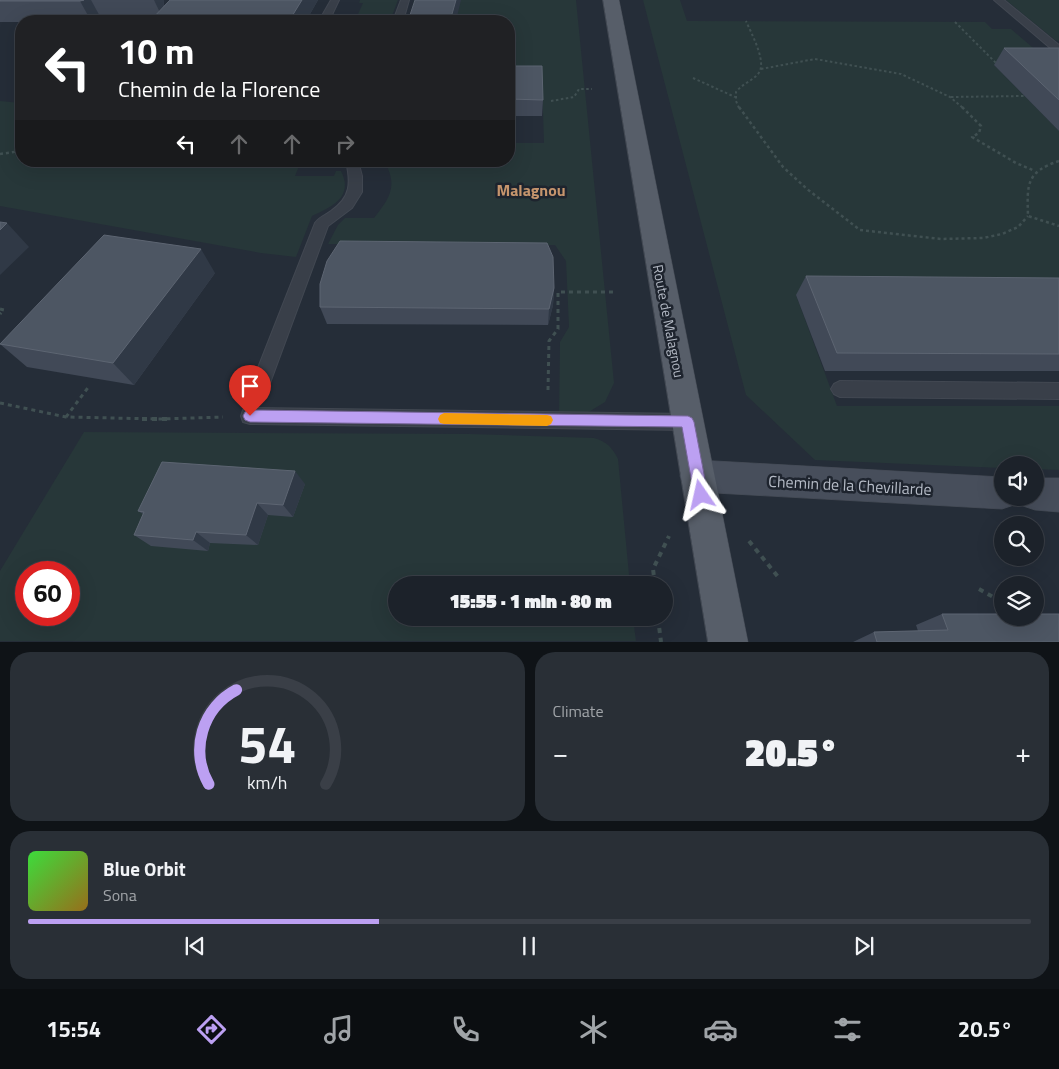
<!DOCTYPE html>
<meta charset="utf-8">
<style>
body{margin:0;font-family:"Titillium Web",sans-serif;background:#292f36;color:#f1f3f6;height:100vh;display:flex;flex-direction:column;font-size:19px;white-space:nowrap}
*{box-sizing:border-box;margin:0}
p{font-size:16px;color:#a0a4a8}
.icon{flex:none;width:28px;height:28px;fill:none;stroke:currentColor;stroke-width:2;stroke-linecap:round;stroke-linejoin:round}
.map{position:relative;height:642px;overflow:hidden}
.details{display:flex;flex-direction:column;gap:10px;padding:10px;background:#0f1317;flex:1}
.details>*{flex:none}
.guide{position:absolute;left:15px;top:15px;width:500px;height:152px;border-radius:20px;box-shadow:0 5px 20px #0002,0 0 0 1px #3a3f47;background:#202124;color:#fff;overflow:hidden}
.tools{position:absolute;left:994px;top:456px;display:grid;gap:10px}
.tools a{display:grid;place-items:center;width:50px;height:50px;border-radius:50%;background:#1c222a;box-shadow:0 5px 20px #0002,0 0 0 1px #3a3f47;font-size:25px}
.speed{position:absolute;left:15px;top:561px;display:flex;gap:10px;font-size:25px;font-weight:700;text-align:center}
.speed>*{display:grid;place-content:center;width:65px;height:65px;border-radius:50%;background:#1c222a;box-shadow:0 5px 20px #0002,0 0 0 1px #3a3f47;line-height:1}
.speed .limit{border:8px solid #d22;background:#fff;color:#111}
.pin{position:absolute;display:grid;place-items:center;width:42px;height:42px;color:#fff;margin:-51px -21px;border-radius:50% 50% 50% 0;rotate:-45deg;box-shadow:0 0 5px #0007}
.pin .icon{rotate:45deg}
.me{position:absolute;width:55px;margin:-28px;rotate:349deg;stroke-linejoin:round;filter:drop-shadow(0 0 4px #0008)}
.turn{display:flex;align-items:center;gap:18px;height:105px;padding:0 20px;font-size:22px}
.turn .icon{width:65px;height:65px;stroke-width:2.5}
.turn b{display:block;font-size:35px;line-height:42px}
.lanes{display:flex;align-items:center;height:48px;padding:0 20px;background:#0003;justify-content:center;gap:25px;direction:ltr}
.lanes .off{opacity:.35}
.big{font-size:38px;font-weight:800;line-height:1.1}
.details .card{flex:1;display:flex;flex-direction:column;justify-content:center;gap:8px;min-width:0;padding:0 18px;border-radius:20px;background:#292f36}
.details .dial{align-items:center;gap:0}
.dial svg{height:130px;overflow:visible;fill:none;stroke:#3a3f47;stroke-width:7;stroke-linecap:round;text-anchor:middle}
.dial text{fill:#f1f3f6;stroke:none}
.song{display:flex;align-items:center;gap:15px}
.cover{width:60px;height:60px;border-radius:8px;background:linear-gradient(135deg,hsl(120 70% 55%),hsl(40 70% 35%))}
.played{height:5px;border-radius:2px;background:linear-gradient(90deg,#bca0f2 35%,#3a3f47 35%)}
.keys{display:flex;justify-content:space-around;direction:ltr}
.heat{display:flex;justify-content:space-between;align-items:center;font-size:28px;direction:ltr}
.details .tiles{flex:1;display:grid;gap:10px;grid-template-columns:1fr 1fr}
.card:last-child{grid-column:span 2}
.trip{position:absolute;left:388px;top:576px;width:285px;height:50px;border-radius:25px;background:#1c222a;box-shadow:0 5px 20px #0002,0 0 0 1px #3a3f47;font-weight:800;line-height:50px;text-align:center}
.tabs{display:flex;height:80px;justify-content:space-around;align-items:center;background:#0b0e11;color:#a0a4a8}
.tabs .icon{width:35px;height:35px}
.tabs .on{color:#bca0f2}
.tabs b{font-size:22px;color:#f1f3f6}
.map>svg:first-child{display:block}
</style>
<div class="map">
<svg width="1059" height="642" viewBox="0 0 1059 642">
<rect width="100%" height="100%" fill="#252d38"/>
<g fill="#273739" fill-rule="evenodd">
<polygon points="360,0 398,0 390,21 355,21 363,3 359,3"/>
<path d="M414,0H576L614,383L605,402L587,413L559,415L560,342L569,327L566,261L555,245L328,244L338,225L345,218H374C389,199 399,186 384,161H509V143H544L542,82H509V21H408Z"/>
<polygon points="643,0 680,0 687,21 985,22 992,29 1011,29 1053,65 994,65 1059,131 1059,296 796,295 837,406 1059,406 1059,470 1035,469 1035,465 1002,465 1002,468 815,460 746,395"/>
<polygon points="1006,0 1059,0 1059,41 1055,40"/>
<path d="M0,101L21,103V161H301L295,176H334L336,171H341C354,197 332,207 312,216L296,257L261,253L0,206Z"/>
<path d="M84,432L470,434L594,438C607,442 612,447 618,459L630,585H396V618H633L636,641H0V571ZM26,572H69V615H26Z"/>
</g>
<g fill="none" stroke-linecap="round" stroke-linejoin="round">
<defs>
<g id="lane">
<polygon points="331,0 339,0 329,21 319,21"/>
<polygon points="401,0 409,0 403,21 393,21"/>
<polygon points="994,0 1004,0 1059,45 1059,53 1055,52"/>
<path d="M346,161H358L362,176V192L352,208L328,226L270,383L267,388L261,390L255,388L252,383L315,223C319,217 326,215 331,211C351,197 351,183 346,161Z"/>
<polygon points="840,381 1059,383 1059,399 840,397 834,394 831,389 834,384"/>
<polygon points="250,408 688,414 695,416 697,422 695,428 688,430 250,424 243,422 241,416 243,410"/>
</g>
<g id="secondary">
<polygon points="697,460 1002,477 1002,498 1017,498 1014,505 1002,509 697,492 685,487 680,476 685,465"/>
<polygon points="1035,478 1059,478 1059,512 1035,510 1023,506 1019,498 1035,498"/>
</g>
<polygon id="primary" points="603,0 619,0 748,642 708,642"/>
</defs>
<use href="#lane" stroke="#424852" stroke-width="2"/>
<use href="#secondary" stroke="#424852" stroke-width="1"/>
<use href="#primary" stroke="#424852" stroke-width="1"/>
<g stroke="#405052" stroke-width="2" stroke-dasharray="2.5 2.5" stroke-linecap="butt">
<polyline points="955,22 997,64"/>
<polyline points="761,69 815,59 901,74 950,97 963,108"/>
<polyline points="693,78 735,97"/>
<polyline points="951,97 1024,96"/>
<polyline points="551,101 574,97 579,89 592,89"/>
<path d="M739,108L736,101V92C742,84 752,81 758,74C768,63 751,33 746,21"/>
</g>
<g stroke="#405052" stroke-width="2.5" stroke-dasharray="3 3" stroke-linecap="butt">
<polyline points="739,107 783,167 807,189 860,230 941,239 983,238 1002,234 1018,227 1028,216"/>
<polyline points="962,107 981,126 979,133 972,137 1016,163 1035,171"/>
<polyline points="15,151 21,145"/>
<polyline points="0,154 21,151"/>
<polyline points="51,161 60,165 81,161"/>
<path d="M1059,161C1026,172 1027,184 1028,216L1059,226"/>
</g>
<g stroke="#405052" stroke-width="3" stroke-dasharray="4 4" stroke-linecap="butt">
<polyline points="0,309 4,310 0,314"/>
<polyline points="548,390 549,341 558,329 558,292 615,292"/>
<polyline points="0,403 66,417 159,419 223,417"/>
<polyline points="66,417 90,385"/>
</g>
<g stroke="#405052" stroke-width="4" stroke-dasharray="5 5" stroke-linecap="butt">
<polyline points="142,419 171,419"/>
<polyline points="749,541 779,578"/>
<polyline points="655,585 653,569 669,536"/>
<polyline points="979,589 1002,602"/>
<polyline points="658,618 661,642"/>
</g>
<use href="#lane" fill="#393f49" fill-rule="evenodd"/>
<use href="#secondary" fill="#474e5b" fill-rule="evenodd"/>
<use href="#primary" fill="#575e69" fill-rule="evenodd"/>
</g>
<g fill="#414957">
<polygon points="0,0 164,0 164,6 170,0 318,0 306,21 150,21 152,20 102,20 97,21 21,21 21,22 0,22"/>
<polygon points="1004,48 1059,48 1059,131 994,65"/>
<polygon points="509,66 543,100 542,116 509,116"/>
<polygon points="215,273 134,385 27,367 0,344"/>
<polygon points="806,276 1059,278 1059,371 825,371 796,295"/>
<polygon points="554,288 553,305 548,325 327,324 320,307"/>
<polygon points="305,484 293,517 268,515 258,545 210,543 208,551 151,546 134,535 143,514 138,511"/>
<polygon points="942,614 1059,642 853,642 874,632 918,631 916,625"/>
</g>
<g fill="#303946">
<polygon points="84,0 91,0 102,20 97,21 91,21 80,1"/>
<polygon points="154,0 164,0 163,19"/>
<polygon points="302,0 318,0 306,21 289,21"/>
<polygon points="456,0 461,0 456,21 450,21"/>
<polygon points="7,223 29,247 0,275 0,230"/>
<polygon points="201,249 215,273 134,385 113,363"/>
<polygon points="554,288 553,305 548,325 549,309"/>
<polygon points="295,471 305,484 293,517 283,505"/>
<polygon points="257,503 268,515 258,545 246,535"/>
<polygon points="196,532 210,543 208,551 193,540"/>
</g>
<g fill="#4d5663" stroke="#5d6572">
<polygon points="0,0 84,0 80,1 0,1"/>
<polygon points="170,0 302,0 289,21 150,21"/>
<polygon points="415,0 456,0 450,21 408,21"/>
<polygon points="1004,48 1059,48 1059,100"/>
<polygon points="509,66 542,66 543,100 509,99"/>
<polygon points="0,222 7,223 0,230"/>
<polygon points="104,235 201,249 113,363 0,344"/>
<polygon points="340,241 547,243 553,257 554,288 549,309 320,307 320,284 327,261"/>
<polygon points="806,276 1059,278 1059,354 837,353"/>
<polygon points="162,462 295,471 283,505 257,503 246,535 196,532 193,540 134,535 144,512 138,511"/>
<polygon points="942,614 1002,614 1002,618 1035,618 1035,614 1059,614 1059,642 877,642 874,632 948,630"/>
</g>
<polygon fill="#bca0f2" stroke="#7a689d" points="250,410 688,416 692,418 694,422 708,495 706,500 701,502 696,500 694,495 682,427 250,422 245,420 243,416 245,412"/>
<polygon fill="#f59e0b" points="444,413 547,415 551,416 553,420 551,424 547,426 444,424 440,423 438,419 440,415"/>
<g text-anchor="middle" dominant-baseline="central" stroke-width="5" stroke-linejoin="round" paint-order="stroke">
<g font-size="14" fill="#b4bac5" stroke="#1e242e">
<text transform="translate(669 321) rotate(79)">Route de Malagnou</text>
</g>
<g font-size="16" font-weight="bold" fill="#c6956d" stroke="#1e242e">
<text x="531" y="190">Malagnou</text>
</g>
<g font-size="16" fill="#b4bac5" stroke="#1e242e">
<text transform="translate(850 485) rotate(3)">Chemin de la Chevillarde</text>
</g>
</g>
</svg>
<div class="tools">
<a><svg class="icon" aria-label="sound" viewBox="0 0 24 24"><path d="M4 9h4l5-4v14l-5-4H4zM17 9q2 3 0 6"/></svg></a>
<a><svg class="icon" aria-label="search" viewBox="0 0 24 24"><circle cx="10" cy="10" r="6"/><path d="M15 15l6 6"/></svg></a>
<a><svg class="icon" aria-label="layers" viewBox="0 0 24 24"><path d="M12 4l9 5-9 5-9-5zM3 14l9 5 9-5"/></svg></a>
</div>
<div class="speed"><div class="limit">60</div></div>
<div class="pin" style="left:250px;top:416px;background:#d93025"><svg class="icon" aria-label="arrive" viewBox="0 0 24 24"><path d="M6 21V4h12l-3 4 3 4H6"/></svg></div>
<svg class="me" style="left:701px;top:495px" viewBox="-20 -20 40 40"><path d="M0-17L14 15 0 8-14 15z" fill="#bca0f2" stroke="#fff" stroke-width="4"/></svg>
<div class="trip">15:55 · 1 min · 80 m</div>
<div class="guide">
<div class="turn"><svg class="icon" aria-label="left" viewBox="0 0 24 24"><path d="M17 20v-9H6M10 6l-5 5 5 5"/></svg><div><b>10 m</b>Chemin de la Florence</div></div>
<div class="lanes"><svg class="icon" aria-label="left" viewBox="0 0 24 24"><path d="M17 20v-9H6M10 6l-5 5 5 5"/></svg><svg class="icon off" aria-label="ahead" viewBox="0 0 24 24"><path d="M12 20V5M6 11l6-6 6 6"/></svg><svg class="icon off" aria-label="ahead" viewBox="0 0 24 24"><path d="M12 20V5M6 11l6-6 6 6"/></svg><svg class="icon off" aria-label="right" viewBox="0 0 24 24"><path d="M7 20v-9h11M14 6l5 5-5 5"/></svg></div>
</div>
</div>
<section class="details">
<div class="tiles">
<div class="card dial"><svg viewBox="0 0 100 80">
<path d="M14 69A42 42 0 1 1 86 69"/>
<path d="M14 69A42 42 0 0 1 31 11" stroke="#bca0f2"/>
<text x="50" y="56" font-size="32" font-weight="700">54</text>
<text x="50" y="72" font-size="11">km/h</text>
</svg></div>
<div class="card"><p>Climate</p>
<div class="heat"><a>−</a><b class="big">20.5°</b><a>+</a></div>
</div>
<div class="card">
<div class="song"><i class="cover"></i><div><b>Blue Orbit</b><p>Sona</p></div></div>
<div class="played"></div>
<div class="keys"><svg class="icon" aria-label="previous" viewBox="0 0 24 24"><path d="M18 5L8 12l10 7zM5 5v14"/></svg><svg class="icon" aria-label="pause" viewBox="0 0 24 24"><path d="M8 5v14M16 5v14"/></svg><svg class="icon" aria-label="next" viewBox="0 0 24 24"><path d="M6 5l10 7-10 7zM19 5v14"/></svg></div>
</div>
</div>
</section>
<nav class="tabs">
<b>15:54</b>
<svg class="icon on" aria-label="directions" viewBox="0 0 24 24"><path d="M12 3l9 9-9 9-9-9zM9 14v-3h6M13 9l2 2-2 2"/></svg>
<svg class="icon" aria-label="music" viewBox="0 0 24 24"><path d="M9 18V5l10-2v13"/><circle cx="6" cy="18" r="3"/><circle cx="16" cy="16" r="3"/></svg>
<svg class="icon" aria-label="phone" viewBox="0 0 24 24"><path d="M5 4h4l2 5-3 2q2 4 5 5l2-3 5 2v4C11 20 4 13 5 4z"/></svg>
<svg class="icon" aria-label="climate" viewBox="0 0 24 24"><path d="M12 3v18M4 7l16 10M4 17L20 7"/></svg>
<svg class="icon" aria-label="car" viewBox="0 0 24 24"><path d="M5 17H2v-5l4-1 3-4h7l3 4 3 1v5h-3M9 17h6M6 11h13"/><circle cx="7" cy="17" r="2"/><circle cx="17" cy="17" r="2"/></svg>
<svg class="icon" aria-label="filters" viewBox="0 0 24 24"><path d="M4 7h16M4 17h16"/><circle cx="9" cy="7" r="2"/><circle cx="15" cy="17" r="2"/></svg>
<b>20.5°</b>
</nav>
